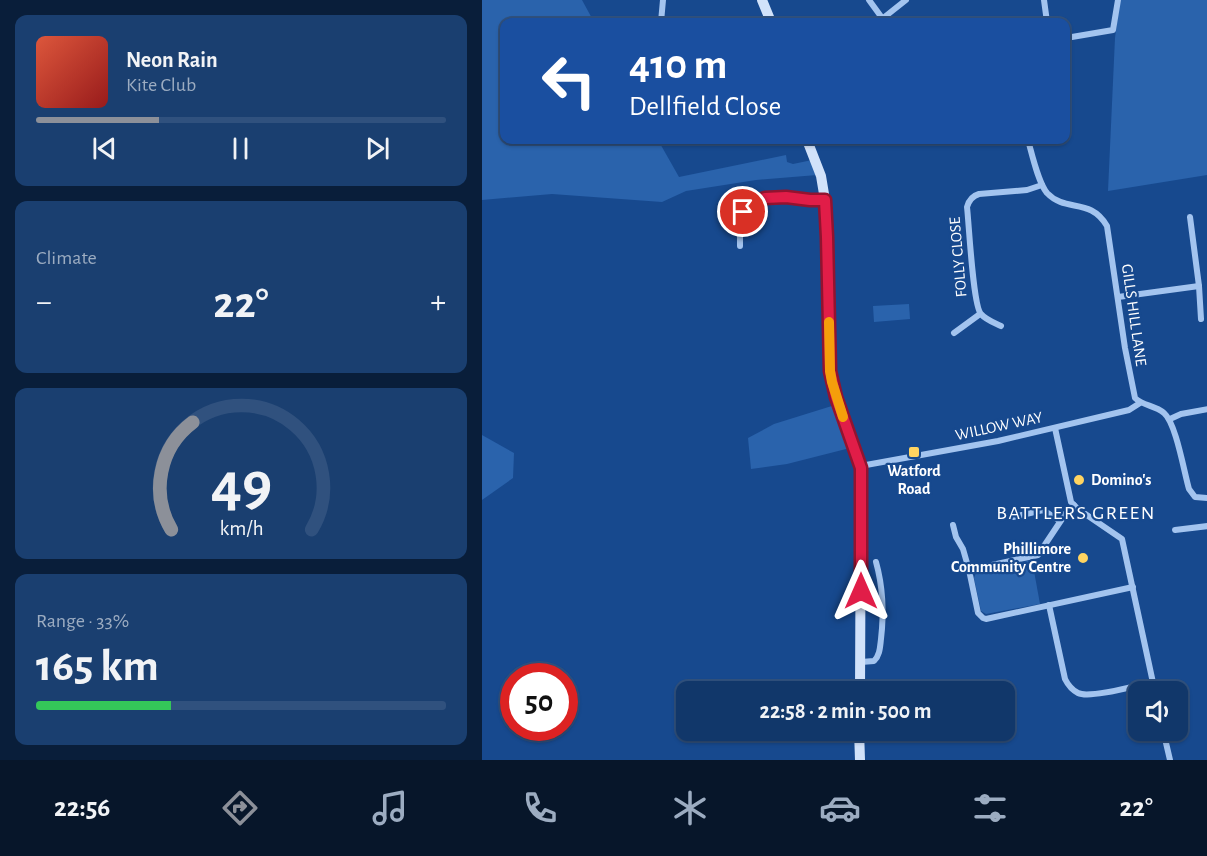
<!DOCTYPE html>
<meta charset="utf-8">
<style>
body{margin:0;font-family:"Alegreya Sans",sans-serif;background:#1a3f70;color:#f1f3f6;height:100vh;display:flex;flex-direction:column;font-size:22px;white-space:nowrap}
*{box-sizing:border-box;margin:0}
p{font-size:20px;color:#9cacc1}
.icon{flex:none;width:33px;height:33px;fill:none;stroke:currentColor;stroke-width:2;stroke-linecap:round;stroke-linejoin:round}
.map{position:relative;flex:1;overflow:hidden}
.side{display:flex;flex-direction:column;gap:15px;padding:15px;background:#091e3a;width:482px}
.side>*{flex:none}
.hud{position:absolute;left:18px;top:18px;width:570px;height:126px;border-radius:12px;box-shadow:0 2px 4px #0004,0 0 0 2px #30517e;background:#1a4fa0;color:#fff;overflow:hidden}
.controls{position:absolute;left:646px;top:681px;display:grid;gap:12px}
.controls a{display:grid;place-items:center;width:60px;height:60px;border-radius:12px;background:#11376a;box-shadow:0 2px 4px #0004,0 0 0 2px #30517e;font-size:30px}
.speed{position:absolute;left:18px;top:663px;display:flex;gap:12px;font-size:30px;font-weight:700;text-align:center}
.speed>*{display:grid;place-content:center;width:78px;height:78px;border-radius:50%;background:#11376a;box-shadow:0 2px 4px #0004,0 0 0 2px #30517e;line-height:1}
.speed .limit{border:9px solid #d22;background:#fff;color:#111}
.pin{position:absolute;display:grid;place-items:center;width:51px;height:51px;color:#fff;margin:-26px;border:3px solid #fff;border-radius:50%;box-shadow:0 2px 6px #0007}
.me{position:absolute;width:66px;margin:-33px;rotate:0deg;stroke-linejoin:round;filter:drop-shadow(0 0 4px #0008)}
.turn{display:flex;align-items:center;gap:21px;height:126px;padding:0 30px;font-size:27px}
.turn .icon{width:78px;height:78px;stroke-width:2.5}
.turn b{display:block;font-size:42px;line-height:51px}
.big{font-size:45px;font-weight:600;line-height:1.1}
.side .widget{flex:1;display:flex;flex-direction:column;justify-content:center;gap:9px;min-width:0;padding:0 21px;border-radius:12px;background:#1a3f70}
.side .dial{align-items:center;gap:0}
.dial svg{height:156px;overflow:visible;fill:none;stroke:#30517e;stroke-width:7;stroke-linecap:round;text-anchor:middle}
.dial text{fill:#f1f3f6;stroke:none}
.song{display:flex;align-items:center;gap:18px}
.cover{width:72px;height:72px;border-radius:9px;background:linear-gradient(135deg,hsl(10 70% 55%),hsl(0 70% 35%))}
.played{height:6px;border-radius:3px;background:linear-gradient(90deg,#8c9099 30%,#30517e 30%)}
.keys{display:flex;justify-content:space-around;direction:ltr}
.heat{display:flex;justify-content:space-between;align-items:center;font-size:33px;direction:ltr}
.charge{height:9px;border-radius:4px;background:linear-gradient(90deg,#34c759 33%,#30517e 0)}
.trip{position:absolute;left:194px;top:681px;width:339px;height:60px;border-radius:12px;background:#11376a;box-shadow:0 2px 4px #0004,0 0 0 2px #30517e;font-weight:600;line-height:60px;text-align:center}
.tab-bar{display:flex;height:96px;justify-content:space-around;align-items:center;background:#07162a;color:#9cacc1}
.tab-bar .icon{width:42px;height:42px}
.tab-bar .on{color:#8c9099}
.tab-bar b{font-size:27px;color:#f1f3f6}
main{display:flex;flex:1;min-height:0}
.map>svg:first-child{display:block}
</style>
<main>
<section class="side">
<div class="widget">
<div class="song"><i class="cover"></i><div><b>Neon Rain</b><p>Kite Club</p></div></div>
<div class="played"></div>
<div class="keys"><svg class="icon" aria-label="previous" viewBox="0 0 24 24"><path d="M18 5L8 12l10 7zM5 5v14"/></svg><svg class="icon" aria-label="pause" viewBox="0 0 24 24"><path d="M8 5v14M16 5v14"/></svg><svg class="icon" aria-label="next" viewBox="0 0 24 24"><path d="M6 5l10 7-10 7zM19 5v14"/></svg></div>
</div>
<div class="widget"><p>Climate</p>
<div class="heat"><a>−</a><b class="big">22°</b><a>+</a></div>
</div>
<div class="widget dial"><svg viewBox="0 0 100 80">
<path d="M14 69A42 42 0 1 1 86 69"/>
<path d="M14 69A42 42 0 0 1 25 14" stroke="#8c9099"/>
<text x="50" y="56" font-size="32" font-weight="700">49</text>
<text x="50" y="72" font-size="11">km/h</text>
</svg></div>
<div class="widget"><p>Range · 33%</p><b class="big">165 km</b><div class="charge"></div></div>
</section>
<div class="map">
<svg width="726" height="760" viewBox="0 0 726 760">
<rect width="100%" height="100%" fill="#17498e"/>
<g fill="#2a63ac">
<polygon points="0,0 100,0 112,22 22,22 22,140 176,140 197,177 304,155 305,162 311,164 330,160 335,175 274,180 204,191 180,202 70,194 0,200"/>
<polygon points="638,0 725,0 725,175 626,191 633,38"/>
<polygon points="427,304 428,319 392,322 391,306"/>
<polygon points="353,405 368,448 305,464 269,469 266,438 292,424"/>
<polygon points="0,435 32,453 31,478 0,500"/>
<polygon points="550,560 558,604 504,614 499,611 492,578 494,573"/>
</g>
<g fill="none" stroke-linecap="round" stroke-linejoin="round">
<g stroke="#a3c4ef" stroke-width="6">
<polyline points="387,0 403,22"/>
<polyline points="562,0 565,22"/>
<polyline points="400,19 424,0"/>
<polyline points="179,22 181,0"/>
<polyline points="584,38 631,30 636,0"/>
<path d="M546,140C550,154 556,182 565,193C584,213 608,197 625,226L643,348L653,398C661,406 673,405 682,413C694,423 702,472 707,489L713,497L726,498"/>
<polyline points="708,217 717,286 719,319"/>
<polyline points="258,246 258,218 264,207 269,203 283,198 304,197 328,200 343,200"/>
<polyline points="636,297 717,286"/>
<path d="M519,326C513,323 504,320 499,314C491,306 487,224 485,207C487,200 490,196 497,194L545,190L560,185"/>
<polyline points="472,333 498,314"/>
<polyline points="688,419 699,414 726,409"/>
<polyline points="573,428 589,502 596,509 640,539 673,692"/>
<polyline points="379,468 384,465 516,441 647,410 658,403"/>
<polyline points="592,505 584,513 556,555 487,570 496,613 501,618 504,619 651,587"/>
<polyline points="531,517 561,510 578,521"/>
<polyline points="471,525 474,537 481,549 487,570"/>
<polyline points="693,530 726,526"/>
<path d="M567,605L583,679C586,685 590,690 596,693C608,699 656,685 671,682"/>
<path d="M379,662L392,661C398,655 398,647 399,639C402,613 401,587 394,562"/>
<polyline points="681,730 688,760"/>
</g>
<g stroke="#d1e2fa" stroke-width="10">
<polyline points="280,0 289,22"/>
<polyline points="325,140 339,176 344,206 348,371 354,397 379,468 378,692"/>
<polyline points="377,730 378,760"/>
</g>
</g>
<g fill="none" stroke-linecap="round" stroke-linejoin="round">
<defs>
<polyline id="route" points="261,212 269,203 283,198 304,197 328,200 343,200 345,237 348,371 354,397 379,468 379,591"/>
</defs>
<use href="#route" stroke="#92132f" stroke-width="15"/>
<use href="#route" stroke="#e11d48" stroke-width="10"/>
<polyline stroke="#f59e0b" stroke-width="10" points="347,322 348,371 350,382 361,417"/>
</g>
<g fill="#ffd461" stroke="#17498e" stroke-width="2">
<rect x="426" y="446" width="12" height="12" rx="3"/>
<circle cx="597" cy="480" r="6"/>
<circle cx="601" cy="558" r="6"/>
</g>
<g text-anchor="middle" dominant-baseline="central" stroke-width="4.5" stroke-linejoin="round" paint-order="stroke">
<g font-size="16" fill="#fff" stroke="#17498e">
<text transform="translate(476 257) rotate(-95)">FOLLY CLOSE</text>
<text transform="translate(652 315) rotate(82)">GILLS HILL LANE</text>
<text transform="translate(517 426) rotate(-12)">WILLOW WAY</text>
</g>
<g font-size="16" font-weight="bold" fill="#fff" stroke="#17498e">
<text x="432" y="471">Watford<tspan x="432" dy="18">Road</tspan></text>
<text x="609" y="480" text-anchor="start">Domino's</text>
<text x="589" y="549" text-anchor="end">Phillimore<tspan x="589" dy="18">Community Centre</tspan></text>
</g>
<g font-size="20" letter-spacing="1.5" fill="#fff" stroke="#17498e">
<text x="594" y="513">BATTLERS GREEN</text>
</g>
</g>
</svg>
<div class="controls">
<a><svg class="icon" aria-label="sound" viewBox="0 0 24 24"><path d="M4 9h4l5-4v14l-5-4H4zM17 9q2 3 0 6"/></svg></a>
</div>
<div class="speed"><div class="limit">50</div></div>
<div class="pin" style="left:261px;top:212px;background:#d93025"><svg class="icon" aria-label="arrive" viewBox="0 0 24 24"><path d="M6 21V4h12l-3 4 3 4H6"/></svg></div>
<svg class="me" style="left:379px;top:591px" viewBox="-20 -20 40 40"><path d="M0-17L14 15 0 8-14 15z" fill="#e11d48" stroke="#fff" stroke-width="4"/></svg>
<div class="trip">22:58 · 2 min · 500 m</div>
<div class="hud">
<div class="turn"><svg class="icon" aria-label="left" viewBox="0 0 24 24"><path d="M17 20v-9H6M10 6l-5 5 5 5"/></svg><div><b>410 m</b>Dellfield Close</div></div>
</div>
</div>
</main>
<nav class="tab-bar">
<b>22:56</b>
<svg class="icon on" aria-label="directions" viewBox="0 0 24 24"><path d="M12 3l9 9-9 9-9-9zM9 14v-3h6M13 9l2 2-2 2"/></svg>
<svg class="icon" aria-label="music" viewBox="0 0 24 24"><path d="M9 18V5l10-2v13"/><circle cx="6" cy="18" r="3"/><circle cx="16" cy="16" r="3"/></svg>
<svg class="icon" aria-label="phone" viewBox="0 0 24 24"><path d="M5 4h4l2 5-3 2q2 4 5 5l2-3 5 2v4C11 20 4 13 5 4z"/></svg>
<svg class="icon" aria-label="climate" viewBox="0 0 24 24"><path d="M12 3v18M4 7l16 10M4 17L20 7"/></svg>
<svg class="icon" aria-label="car" viewBox="0 0 24 24"><path d="M5 17H2v-5l4-1 3-4h7l3 4 3 1v5h-3M9 17h6M6 11h13"/><circle cx="7" cy="17" r="2"/><circle cx="17" cy="17" r="2"/></svg>
<svg class="icon" aria-label="filters" viewBox="0 0 24 24"><path d="M4 7h16M4 17h16"/><circle cx="9" cy="7" r="2"/><circle cx="15" cy="17" r="2"/></svg>
<b>22°</b>
</nav>
